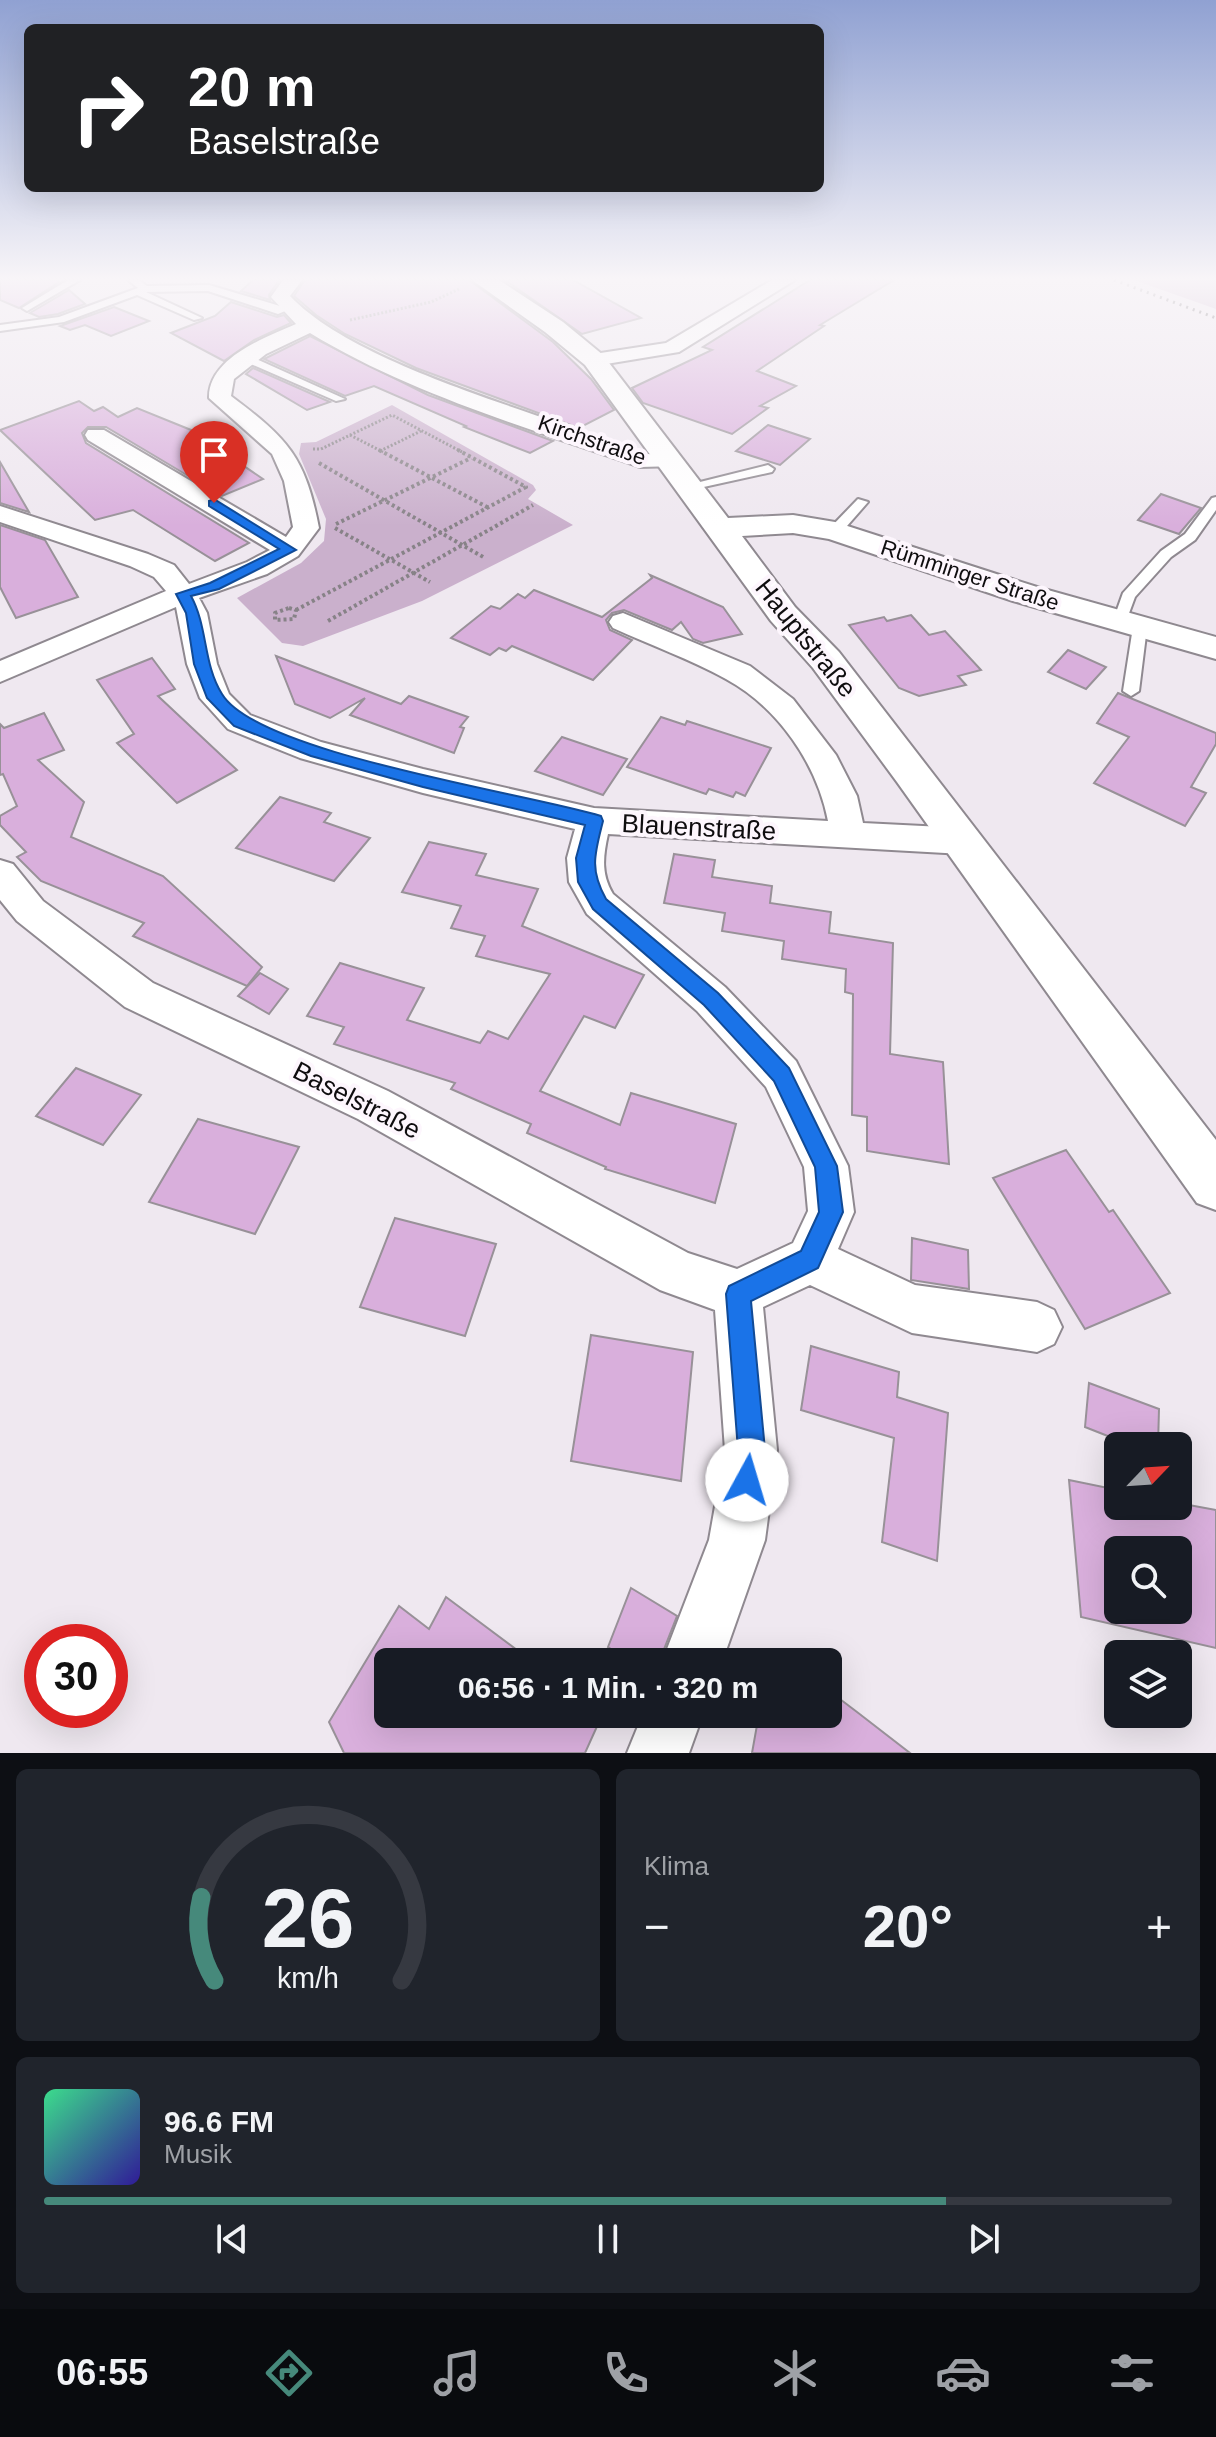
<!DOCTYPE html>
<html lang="de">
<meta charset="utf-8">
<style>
body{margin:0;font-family:Arial,sans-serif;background:#20242c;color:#f1f3f6;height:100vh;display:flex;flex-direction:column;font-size:30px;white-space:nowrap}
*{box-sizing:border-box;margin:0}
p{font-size:26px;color:#9ea1a6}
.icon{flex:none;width:44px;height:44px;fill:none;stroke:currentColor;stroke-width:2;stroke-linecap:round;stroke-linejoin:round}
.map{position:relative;height:1753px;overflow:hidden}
.side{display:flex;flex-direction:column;gap:16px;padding:16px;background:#0d0f14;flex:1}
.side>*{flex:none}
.hud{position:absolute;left:24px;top:24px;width:800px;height:168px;border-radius:12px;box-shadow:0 8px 32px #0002;background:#202124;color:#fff;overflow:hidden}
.needle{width:52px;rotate:65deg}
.tools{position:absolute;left:1104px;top:1432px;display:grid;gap:16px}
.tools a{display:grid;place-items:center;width:88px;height:88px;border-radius:12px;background:#171b24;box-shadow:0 8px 32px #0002;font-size:40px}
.speed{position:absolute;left:24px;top:1624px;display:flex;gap:16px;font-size:40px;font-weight:700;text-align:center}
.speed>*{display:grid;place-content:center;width:104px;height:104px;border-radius:50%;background:#171b24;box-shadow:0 8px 32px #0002;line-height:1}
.speed .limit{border:12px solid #d22;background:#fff;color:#111}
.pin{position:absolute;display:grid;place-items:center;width:68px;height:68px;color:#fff;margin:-82px -34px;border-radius:50% 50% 50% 0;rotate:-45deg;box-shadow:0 0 8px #0007}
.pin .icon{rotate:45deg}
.me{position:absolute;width:88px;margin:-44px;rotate:6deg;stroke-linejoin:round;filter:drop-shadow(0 0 6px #0008)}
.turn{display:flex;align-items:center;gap:28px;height:168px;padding:0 32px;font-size:36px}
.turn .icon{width:104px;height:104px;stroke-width:2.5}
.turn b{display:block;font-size:56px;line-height:68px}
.big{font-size:60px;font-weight:700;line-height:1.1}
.side .card{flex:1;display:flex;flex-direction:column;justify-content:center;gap:12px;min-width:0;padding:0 28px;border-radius:12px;background:#20242c}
.side .dial{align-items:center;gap:0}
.dial svg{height:208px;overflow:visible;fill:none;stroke:#363941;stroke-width:7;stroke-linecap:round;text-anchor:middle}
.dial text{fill:#f1f3f6;stroke:none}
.song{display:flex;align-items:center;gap:24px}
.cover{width:96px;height:96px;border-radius:12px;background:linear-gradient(135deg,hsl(150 70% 55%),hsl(250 70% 35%))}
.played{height:8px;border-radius:4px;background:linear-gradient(90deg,#46897b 80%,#363941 80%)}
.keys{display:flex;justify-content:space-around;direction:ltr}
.heat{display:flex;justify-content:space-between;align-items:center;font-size:44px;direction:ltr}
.side .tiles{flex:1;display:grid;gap:16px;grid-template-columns:1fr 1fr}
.card:last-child{grid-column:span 2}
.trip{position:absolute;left:374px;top:1648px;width:468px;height:80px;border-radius:12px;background:#171b24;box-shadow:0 8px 32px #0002;font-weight:700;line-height:80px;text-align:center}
.dock{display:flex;height:128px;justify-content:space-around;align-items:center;background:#090b0e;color:#9ea1a6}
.dock .icon{width:56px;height:56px}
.dock .selected{color:#46897b}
.dock b{font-size:36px;color:#f1f3f6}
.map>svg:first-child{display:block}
</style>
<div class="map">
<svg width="1216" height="1753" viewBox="0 0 1216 1753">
<rect width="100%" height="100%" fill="#efe8f0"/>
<g fill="#cab0cc">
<polygon points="1134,280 1216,280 1216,309"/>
<polygon points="392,405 533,485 536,490 528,499 573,525 422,601 303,646 282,643 237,598 301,563 324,541 326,519 299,454 301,443 316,442"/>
</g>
<g fill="#d9afdc" stroke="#989198" stroke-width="2" fill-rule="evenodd">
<polygon points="0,280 57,280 59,282 19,308 0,300"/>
<polygon points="253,280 279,280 269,295 270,300 241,291"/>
<polygon points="305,280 469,280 553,342 591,379 614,410 579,428 416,368 345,334 316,315 294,296"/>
<polygon points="505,280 573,280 641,318 582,334"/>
<polygon points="810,280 894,280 820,325 824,326 757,371 796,386 760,406 768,408 732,434 643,403 632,388 712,350 703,347"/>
<polygon points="69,290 85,304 58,314 39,317 30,313"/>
<polygon points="231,302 277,317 284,315 291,323 254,340 224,361 171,333 215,316"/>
<polygon points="114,307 149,321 111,336 85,325 70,330 60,326"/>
<polygon points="310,336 428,395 553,441 530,453 464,427 466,426 374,386 345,396 264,359"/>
<polygon points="253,368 330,402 307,410 246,374"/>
<polygon points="79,401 94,411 103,407 118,417 137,408 191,430 263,479 222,496 106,427 88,427 82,433 86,443 249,543 215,561 133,510 95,520 0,430"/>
<polygon points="768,425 810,439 780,465 736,451"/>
<polygon points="0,462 29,512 0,503"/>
<polygon points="1161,494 1201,508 1179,534 1138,520"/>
<polygon points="0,525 45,540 78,597 16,618 0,587"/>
<polygon points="650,575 723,607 742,634 703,643 693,639 681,622 672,630 624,610 612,613 606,620 610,630 632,640 593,680 512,646 506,651 499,648 490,655 451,638 491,606 500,609 518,594 525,598 534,590 602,617 652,578"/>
<polygon points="911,615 929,635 945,631 981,670 958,676 966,685 919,696 899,688 849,625 884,617 887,621"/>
<polygon points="1068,650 1106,667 1086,689 1048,672"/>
<polygon points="276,656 401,704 409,696 468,717 460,727 464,728 454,753 350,715 365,698 330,718 295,704"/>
<polygon points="152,658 175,689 158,696 237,770 177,803 117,743 134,734 97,680"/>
<polygon points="1118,693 1216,733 1216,744 1191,787 1206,793 1185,826 1094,783 1129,737 1097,723"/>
<polygon points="44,713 64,750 38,760 84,802 71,837 163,876 262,967 247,986 133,936 144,923 41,881 17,857 26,852 0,825 0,816 17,806 3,774 0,775 0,724 4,728"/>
<polygon points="661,717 685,725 687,721 771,748 745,796 736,792 733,797 709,789 706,794 627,767"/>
<polygon points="562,737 627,759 603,795 535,771"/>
<polygon points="280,797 331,813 324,822 370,838 334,881 236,848"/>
<polygon points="429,842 486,854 476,875 538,889 522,926 644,975 615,1028 584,1016 540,1091 620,1125 631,1093 736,1124 715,1203 605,1169 606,1167 527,1133 531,1124 451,1089 455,1083 334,1044 344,1027 307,1016 340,963 424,988 407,1020 480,1043 488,1031 508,1039 550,974 476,956 485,936 451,928 461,906 402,892"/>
<polygon points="674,854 715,860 712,877 772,886 770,903 831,912 829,933 893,943 890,1054 943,1062 949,1164 867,1151 867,1117 852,1115 853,994 845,992 846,969 782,959 784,941 722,931 725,913 664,903"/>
<polygon points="260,973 288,989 269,1014 238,996"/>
<polygon points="76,1068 141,1095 103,1145 36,1116"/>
<polygon points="198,1119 299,1147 255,1234 149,1202"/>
<polygon points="1066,1150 1109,1212 1113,1210 1170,1293 1085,1329 993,1178"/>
<polygon points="395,1218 496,1244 465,1336 360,1307"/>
<polygon points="912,1238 968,1250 969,1289 911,1280"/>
<polygon points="591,1335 693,1352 681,1481 571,1461"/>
<polygon points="811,1346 899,1372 897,1397 948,1413 937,1561 882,1542 894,1438 801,1410"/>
<polygon points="1089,1383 1159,1409 1158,1446 1133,1446 1085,1427"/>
<path d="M1069,1480L1118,1490V1506H1178V1503L1216,1510V1648L1081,1617ZM1118,1550H1178V1610H1118Z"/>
<polygon points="631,1588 677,1616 659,1662 630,1662 608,1647"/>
<polygon points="446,1597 533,1662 388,1662 388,1714 599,1714 599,1722 585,1753 344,1753 329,1722 399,1606 429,1629"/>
<polygon points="828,1690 857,1712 910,1753 752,1753 759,1714 828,1714"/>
</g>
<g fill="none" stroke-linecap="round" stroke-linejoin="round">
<defs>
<g id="lane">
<polygon points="68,280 80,280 27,311 22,308"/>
<polygon points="128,280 139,280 147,286 209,285 290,309 278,314 208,291 146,292 202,318 194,320 137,295 64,322 0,331 0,325 59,317 138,288"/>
<polygon points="244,357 252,357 345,399 336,401 244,361"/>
<polygon points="768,465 774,469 772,472 690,490 684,486"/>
<polygon points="1216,497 1216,510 1195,540 1171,557 1135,597 1125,624 1115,624 1113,621 1123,593 1161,551 1185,534 1212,498"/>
<polygon points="858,499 868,502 840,534 830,534 830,528"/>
<polygon points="1140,623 1147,627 1139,691 1131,696 1123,691 1133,627"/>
</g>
<g id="street">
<path d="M283,280H302L290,296C345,354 479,395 555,422C585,432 617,447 648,454C658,456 668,453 678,456L682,461L678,466L640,467C529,428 410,394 310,333L266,354L234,379L231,396C288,439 305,456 319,528L298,556L267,574L199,598L207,613L217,664L229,694L250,715L321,742L423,769L594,808L828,821C817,764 778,707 726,679C690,659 650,645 613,628L609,622L613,616L623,613L750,666L793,699L836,755L857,796L863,823L963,828L975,832L980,841L975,850L963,854L608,834C603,857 601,874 613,894L725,987L796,1061L848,1166L854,1212L838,1249L915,1285L1037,1302L1054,1310L1062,1327L1054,1344L1037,1352L912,1333L810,1285L763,1307L777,1450L765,1540L722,1662H662L709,1540L725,1450L715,1310L660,1290L358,1119L125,1007L17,921L0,900V860L13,864L43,901L153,983L388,1091L688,1253L737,1269L793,1243L808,1211L804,1167L766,1087L697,1011L587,914L569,882L567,858L575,829L423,793L300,758L228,729L200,698L187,664L176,607L0,682V661L166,591L154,577L130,566L0,522V506L148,554L174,565L189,584L247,562L270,550L88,440L85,435L88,430H104L286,537L293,527L284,481L272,454L209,398C208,358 266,337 296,324L271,297Z"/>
<polygon points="772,280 795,280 679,352 594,366 584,360 594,354 666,343"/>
<polygon points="643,1714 703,1714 689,1753 627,1753"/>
</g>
<polygon id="secondary" points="472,280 499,280 563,322 603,355 728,518 793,515 835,522 1037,587 1216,637 1216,659 1013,601 829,539 793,533 742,536 795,607 839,652 1216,1140 1216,1210 1197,1203 897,782 813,668 771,621 585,365 545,332"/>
</defs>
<use href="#lane" stroke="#8f8990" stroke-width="4"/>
<use href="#street" stroke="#8f8990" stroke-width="4"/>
<use href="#secondary" stroke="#8f8990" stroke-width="4"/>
<g stroke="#878287" stroke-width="3" stroke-dasharray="2 2" stroke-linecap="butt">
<polyline points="350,320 431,302 459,289"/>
<polyline points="350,435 383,452"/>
<polyline points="313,449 321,449 392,415 462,452"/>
<polyline points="380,451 421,431"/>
</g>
<g stroke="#878287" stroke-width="4" stroke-dasharray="3 3" stroke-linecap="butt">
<polyline points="379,450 489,508"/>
<polyline points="319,463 485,558"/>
<polyline points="336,524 471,458"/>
<polyline points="335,528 430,582"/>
<polygon points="289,608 296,610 294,619 275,620 275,613"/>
<polyline points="296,610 526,487 458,450"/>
<polyline points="328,621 533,505"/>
</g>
<use href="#lane" fill="#fff" fill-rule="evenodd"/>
<use href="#street" fill="#fff" fill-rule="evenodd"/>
<use href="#secondary" fill="#fff" fill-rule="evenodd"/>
<polyline stroke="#3e3b3e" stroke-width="3" stroke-dasharray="2 5" stroke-linecap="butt" points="1114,280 1216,318"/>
</g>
<linearGradient id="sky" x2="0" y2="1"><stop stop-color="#90a1d2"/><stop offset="0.53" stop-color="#f8f5f8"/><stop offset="1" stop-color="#f8f5f8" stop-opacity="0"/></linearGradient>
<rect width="1216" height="526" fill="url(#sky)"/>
<path fill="#1a73e8" stroke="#114b97" stroke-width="2" d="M214,499L296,550L219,589L191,596C208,627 203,664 222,694C258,754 526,793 601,816L603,821C595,853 589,869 606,899L718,993L789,1068L837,1166L843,1212L818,1268L751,1301L765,1450L756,1490L747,1494L737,1490L733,1480L738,1450L726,1294L729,1286L801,1251L819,1212L815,1167L774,1081L704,1005L593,909L578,882L576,858L585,825L423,787L311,756L234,726L207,698L194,664L186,613L176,594L210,583L279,549L209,506V501Z"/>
<g text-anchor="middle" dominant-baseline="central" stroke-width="8" stroke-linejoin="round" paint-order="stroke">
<g font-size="22" fill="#0f0d0f" stroke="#fdf6fd">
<text transform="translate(592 440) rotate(19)">Kirchstraße</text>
<text transform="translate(970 575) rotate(18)">Rümminger Straße</text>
</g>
<g font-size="26" fill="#0f0d0f" stroke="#fdf6fd">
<text transform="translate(806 638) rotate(51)">Hauptstraße</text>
<text transform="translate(699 827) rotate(3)">Blauenstraße</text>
<text transform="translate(357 1100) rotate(27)">Baselstraße</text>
</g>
</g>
</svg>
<div class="tools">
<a><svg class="needle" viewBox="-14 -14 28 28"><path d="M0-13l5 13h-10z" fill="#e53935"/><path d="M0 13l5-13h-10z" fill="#9ea1a6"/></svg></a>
<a><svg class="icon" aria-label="search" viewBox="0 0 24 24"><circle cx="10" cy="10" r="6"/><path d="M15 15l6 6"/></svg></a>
<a><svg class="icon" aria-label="layers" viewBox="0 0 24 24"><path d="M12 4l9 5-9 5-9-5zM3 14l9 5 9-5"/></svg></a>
</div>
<div class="speed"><div class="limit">30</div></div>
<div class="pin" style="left:214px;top:503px;background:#d93025"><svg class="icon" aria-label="arrive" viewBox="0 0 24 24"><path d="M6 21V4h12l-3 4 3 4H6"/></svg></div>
<svg class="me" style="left:747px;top:1480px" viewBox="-20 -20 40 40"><circle r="19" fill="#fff"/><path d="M0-13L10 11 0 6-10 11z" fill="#1a73e8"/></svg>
<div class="trip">06:56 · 1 Min. · 320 m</div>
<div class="hud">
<div class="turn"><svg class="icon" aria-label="right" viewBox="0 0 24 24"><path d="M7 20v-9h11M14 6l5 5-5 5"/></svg><div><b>20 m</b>Baselstraße</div></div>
</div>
</div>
<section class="side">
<div class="tiles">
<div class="card dial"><svg viewBox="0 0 100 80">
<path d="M14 69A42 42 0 1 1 86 69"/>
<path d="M14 69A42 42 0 0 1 9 37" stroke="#46897b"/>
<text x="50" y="56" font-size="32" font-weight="700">26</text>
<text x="50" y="72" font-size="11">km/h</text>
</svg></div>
<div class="card"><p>Klima</p>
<div class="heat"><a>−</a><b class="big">20°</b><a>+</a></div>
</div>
<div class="card">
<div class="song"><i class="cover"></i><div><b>96.6 FM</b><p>Musik</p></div></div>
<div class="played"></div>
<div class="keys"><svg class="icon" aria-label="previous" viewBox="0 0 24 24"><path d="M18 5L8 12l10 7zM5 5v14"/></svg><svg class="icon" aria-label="pause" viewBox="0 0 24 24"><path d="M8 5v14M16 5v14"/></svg><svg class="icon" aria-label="next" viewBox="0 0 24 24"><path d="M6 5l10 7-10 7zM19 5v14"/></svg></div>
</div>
</div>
</section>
<nav class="dock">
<b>06:55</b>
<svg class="icon selected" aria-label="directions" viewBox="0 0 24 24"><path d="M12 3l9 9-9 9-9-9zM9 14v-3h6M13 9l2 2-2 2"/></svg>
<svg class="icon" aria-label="music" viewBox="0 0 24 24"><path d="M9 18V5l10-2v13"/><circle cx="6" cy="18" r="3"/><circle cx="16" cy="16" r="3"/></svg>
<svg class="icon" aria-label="phone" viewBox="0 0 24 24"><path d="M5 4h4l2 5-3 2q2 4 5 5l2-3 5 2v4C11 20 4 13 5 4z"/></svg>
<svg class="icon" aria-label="climate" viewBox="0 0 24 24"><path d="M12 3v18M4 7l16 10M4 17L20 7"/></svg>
<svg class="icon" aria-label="car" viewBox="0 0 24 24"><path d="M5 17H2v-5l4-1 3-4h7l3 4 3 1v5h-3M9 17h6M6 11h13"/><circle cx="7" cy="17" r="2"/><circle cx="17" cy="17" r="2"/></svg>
<svg class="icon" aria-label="filters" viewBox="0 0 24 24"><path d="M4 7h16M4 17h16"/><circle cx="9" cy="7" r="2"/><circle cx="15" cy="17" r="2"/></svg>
</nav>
